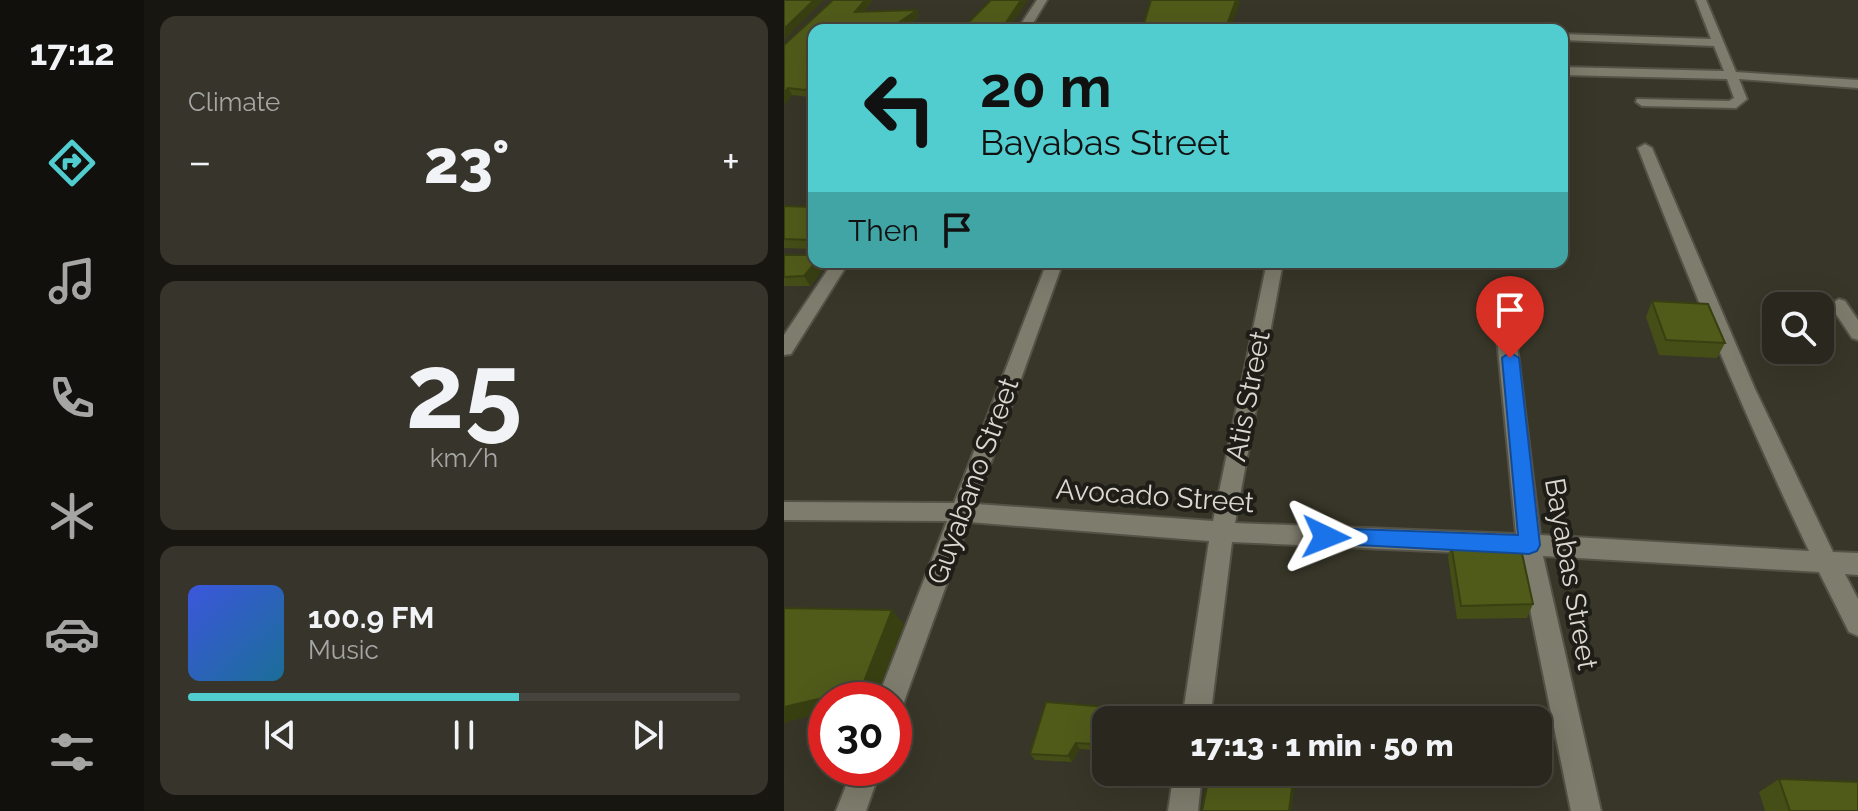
<!DOCTYPE html>
<meta charset="utf-8">
<style>
body{margin:0;font-family:Raleway,sans-serif;background:#36342b;color:#f1f3f6;height:100vh;display:flex;flex-direction:column;font-size:30px;white-space:nowrap}
*{box-sizing:border-box;margin:0}
p{font-size:26px;color:#a5a6a4}
.icon{flex:none;width:44px;height:44px;fill:none;stroke:currentColor;stroke-width:2;stroke-linecap:round;stroke-linejoin:round}
.map{position:relative;flex:1;overflow:hidden}
.sheet{display:flex;flex-direction:column;gap:16px;padding:16px;background:#171610;width:640px}
.sheet>*{flex:none}
.top-card{position:absolute;left:24px;top:24px;width:760px;height:244px;border-radius:16px;box-shadow:0 8px 32px #0002,0 0 0 2px #46443c;background:#52cdcf;color:#111;overflow:hidden}
.fabs{position:absolute;left:978px;top:292px;display:grid;gap:16px}
.fabs a{display:grid;place-items:center;width:72px;height:72px;border-radius:16px;background:#2a281e;box-shadow:0 8px 32px #0002,0 0 0 2px #46443c;font-size:40px}
.speed{position:absolute;left:24px;top:682px;display:flex;gap:16px;font-size:40px;font-weight:700;text-align:center}
.speed>*{display:grid;place-content:center;width:104px;height:104px;border-radius:50%;background:#2a281e;box-shadow:0 8px 32px #0002,0 0 0 2px #46443c;line-height:1}
.speed .limit{border:12px solid #d22;background:#fff;color:#111}
.pin{position:absolute;display:grid;place-items:center;width:68px;height:68px;color:#fff;margin:-82px -34px;border-radius:50% 50% 50% 0;rotate:-45deg;box-shadow:0 0 8px #0007}
.pin .icon{rotate:45deg}
.me{position:absolute;width:88px;margin:-44px;rotate:92deg;stroke-linejoin:round;filter:drop-shadow(0 0 6px #0008)}
.turn{display:flex;align-items:center;gap:28px;height:168px;padding:0 40px;font-size:36px}
.turn .icon{width:104px;height:104px;stroke-width:2.5}
.turn b{display:block;font-size:56px;line-height:68px}
.then{display:flex;align-items:center;height:76px;padding:0 40px;background:#0003;gap:16px;font-size:30px}
.big{font-size:60px;font-weight:800;line-height:1.1}
.sheet .tile{flex:1;display:flex;flex-direction:column;justify-content:center;gap:12px;min-width:0;padding:0 28px;border-radius:16px;background:#36342b}
.sheet .dial{align-items:center;gap:0}
.dial b{font-size:104px;line-height:1}
.song{display:flex;align-items:center;gap:24px}
.cover{width:96px;height:96px;border-radius:12px;background:linear-gradient(135deg,hsl(230 70% 55%),hsl(200 70% 35%))}
.played{height:8px;border-radius:4px;background:linear-gradient(90deg,#52cdcf 60%,#46443c 60%)}
.keys{display:flex;justify-content:space-around;direction:ltr}
.heat{display:flex;justify-content:space-between;align-items:center;font-size:44px;direction:ltr}
.trip{position:absolute;left:308px;top:706px;width:460px;height:80px;border-radius:16px;background:#2a281e;box-shadow:0 8px 32px #0002,0 0 0 2px #46443c;font-weight:800;line-height:80px;text-align:center}
main{display:flex;flex:1;min-height:0}
.dock{display:flex;flex-direction:column;width:144px;justify-content:space-around;align-items:center;background:#11100c;color:#a5a6a4}
.dock .icon{width:56px;height:56px}
.dock .current{color:#52cdcf}
.dock b{font-size:36px;color:#f1f3f6}
.map>svg:first-child{display:block}
</style>
<main>
<nav class="dock">
<b>17:12</b>
<svg class="icon current" aria-label="directions" viewBox="0 0 24 24"><path d="M12 3l9 9-9 9-9-9zM9 14v-3h6M13 9l2 2-2 2"/></svg>
<svg class="icon" aria-label="music" viewBox="0 0 24 24"><path d="M9 18V5l10-2v13"/><circle cx="6" cy="18" r="3"/><circle cx="16" cy="16" r="3"/></svg>
<svg class="icon" aria-label="phone" viewBox="0 0 24 24"><path d="M5 4h4l2 5-3 2q2 4 5 5l2-3 5 2v4C11 20 4 13 5 4z"/></svg>
<svg class="icon" aria-label="climate" viewBox="0 0 24 24"><path d="M12 3v18M4 7l16 10M4 17L20 7"/></svg>
<svg class="icon" aria-label="car" viewBox="0 0 24 24"><path d="M5 17H2v-5l4-1 3-4h7l3 4 3 1v5h-3M9 17h6M6 11h13"/><circle cx="7" cy="17" r="2"/><circle cx="17" cy="17" r="2"/></svg>
<svg class="icon" aria-label="filters" viewBox="0 0 24 24"><path d="M4 7h16M4 17h16"/><circle cx="9" cy="7" r="2"/><circle cx="15" cy="17" r="2"/></svg>
</nav>
<section class="sheet">
<div class="tile"><p>Climate</p>
<div class="heat"><a>−</a><b class="big">23°</b><a>+</a></div>
</div>
<div class="tile dial"><b>25</b><p>km/h</p></div>
<div class="tile">
<div class="song"><i class="cover"></i><div><b>100.9 FM</b><p>Music</p></div></div>
<div class="played"></div>
<div class="keys"><svg class="icon" aria-label="previous" viewBox="0 0 24 24"><path d="M18 5L8 12l10 7zM5 5v14"/></svg><svg class="icon" aria-label="pause" viewBox="0 0 24 24"><path d="M8 5v14M16 5v14"/></svg><svg class="icon" aria-label="next" viewBox="0 0 24 24"><path d="M6 5l10 7-10 7zM19 5v14"/></svg></div>
</div>
</section>
<div class="map">
<svg width="1074" height="811" viewBox="0 0 1074 811">
<rect width="100%" height="100%" fill="#383628"/>
<g fill="none" stroke-linecap="round" stroke-linejoin="round">
<defs>
<g id="minor">
<polygon points="253,0 263,0 245,30 233,30"/>
<polygon points="912,0 922,0 952,72 1074,80 1074,88 955,79 963,99 952,108 858,106 852,102 853,99 945,101 950,98 943,79 778,75 778,67 940,71 930,46 778,40 778,34 927,39"/>
<polygon points="569,27 585,30 563,30"/>
<path d="M861,144L868,148L971,389L1049,552L1074,553V575L1061,574L1074,599V636L1065,632L1035,572L759,556L817,811H787L735,555L448,542L426,720H398L425,541L185,522L117,710L110,712V700H93L163,521L0,520V502L170,503L263,262H279L192,504L429,521L483,262H499L451,523L732,534L709,297L718,291L727,297L756,535L1025,551C962,419 906,284 854,148Z"/>
<polygon points="49,262 65,262 7,354 0,355 0,335"/>
<polygon points="1055,299 1061,301 1074,320 1074,340 1068,338 1046,305"/>
<polygon points="69,768 97,768 82,811 52,811"/>
<polygon points="390,772 418,772 414,811 384,811"/>
</g>
</defs>
<use href="#minor" stroke="#545146" stroke-width="4"/>
<use href="#minor" fill="#7e7c6c" fill-rule="evenodd"/>
</g>
<g fill="#454e16">
<polygon points="49,0 89,0 79,12 133,10 135,17 117,30 30,30 25,97 8,95 0,105 0,45"/>
<polygon points="0,206 28,207 30,262 45,262 26,286 0,286 0,255 24,255 27,252 27,249 0,248"/>
<polygon points="868,301 941,343 933,358 875,355 862,317"/>
<polygon points="667,543 749,604 743,618 673,619 664,557"/>
<polygon points="262,702 335,708 338,714 337,720 322,720 322,751 296,749 288,762 251,760 246,754"/>
<polygon points="530,772 604,772 603,777 530,780"/>
<polygon points="995,779 1074,811 981,811 975,792"/>
</g>
<g fill="#384012">
<polygon points="30,0 40,0 0,40 0,29"/>
<polygon points="81,0 89,0 74,19 71,12"/>
<polygon points="237,0 244,0 224,30 217,30"/>
<polygon points="452,0 455,0 456,3 446,30 441,30"/>
<polygon points="133,10 135,17 117,30 104,30"/>
<polygon points="30,83 30,93 25,97 21,90"/>
<polygon points="4,88 8,95 0,105 0,93"/>
<polygon points="32,262 45,262 26,286 20,276"/>
<polygon points="108,610 120,624 91,700 42,700 42,712 2,722 0,726 0,707"/>
<polygon points="335,708 338,714 337,720 332,720"/>
<polygon points="292,743 296,749 288,762 284,756"/>
<polygon points="510,772 513,772 507,811 505,811"/>
</g>
<g fill="#505b1a" stroke="#384012" stroke-width="2">
<polygon points="0,0 30,0 0,29"/>
<polygon points="49,0 81,0 71,12 133,10 104,30 30,30 30,83 21,90 4,88 0,93 0,45"/>
<polygon points="207,0 237,0 217,30 177,30"/>
<polygon points="367,0 452,0 441,30 358,30"/>
<polygon points="30,204 30,262 32,262 20,276 0,277 0,255 24,255 27,252 26,240 0,239 0,206 28,207"/>
<polygon points="868,301 924,304 941,343 882,340"/>
<polygon points="667,543 736,544 749,604 677,606"/>
<polygon points="0,608 108,610 77,689 0,707"/>
<polygon points="262,702 335,708 332,720 322,720 322,745 292,743 284,756 246,754"/>
<polygon points="598,710 599,720 529,720 529,713"/>
<polygon points="426,772 510,772 505,811 418,811"/>
<polygon points="530,772 592,772 530,775"/>
<polygon points="995,779 1074,782 1074,811 1006,811"/>
</g>
<polygon fill="#1a73e8" stroke="#114b97" stroke-width="2" points="726,352 735,358 756,545 753,551 745,554 535,543 532,537 535,530 542,528 734,535 718,358"/>
<g text-anchor="middle" dominant-baseline="central" stroke-width="8" stroke-linejoin="round" paint-order="stroke">
<g font-size="28" fill="#dad8d0" stroke="#1e1d17">
<text transform="translate(464 396) rotate(-79)">Atis Street</text>
<text transform="translate(189 481) rotate(-70)">Guyabano Street</text>
<text transform="translate(371 496) rotate(4)">Avocado Street</text>
<text transform="translate(787 574) rotate(80)">Bayabas Street</text>
</g>
</g>
</svg>
<div class="fabs">
<a><svg class="icon" aria-label="search" viewBox="0 0 24 24"><circle cx="10" cy="10" r="6"/><path d="M15 15l6 6"/></svg></a>
</div>
<div class="speed"><div class="limit">30</div></div>
<div class="pin" style="left:726px;top:358px;background:#d93025"><svg class="icon" aria-label="arrive" viewBox="0 0 24 24"><path d="M6 21V4h12l-3 4 3 4H6"/></svg></div>
<svg class="me" style="left:542px;top:537px" viewBox="-20 -20 40 40"><path d="M0-17L14 15 0 8-14 15z" fill="#1a73e8" stroke="#fff" stroke-width="4"/></svg>
<div class="trip">17:13 · 1 min · 50 m</div>
<div class="top-card">
<div class="turn"><svg class="icon" aria-label="left" viewBox="0 0 24 24"><path d="M17 20v-9H6M10 6l-5 5 5 5"/></svg><div><b>20 m</b>Bayabas Street</div></div>
<div class="then">Then<svg class="icon" aria-label="arrive" viewBox="0 0 24 24"><path d="M6 21V4h12l-3 4 3 4H6"/></svg></div>
</div>
</div>
</main>
